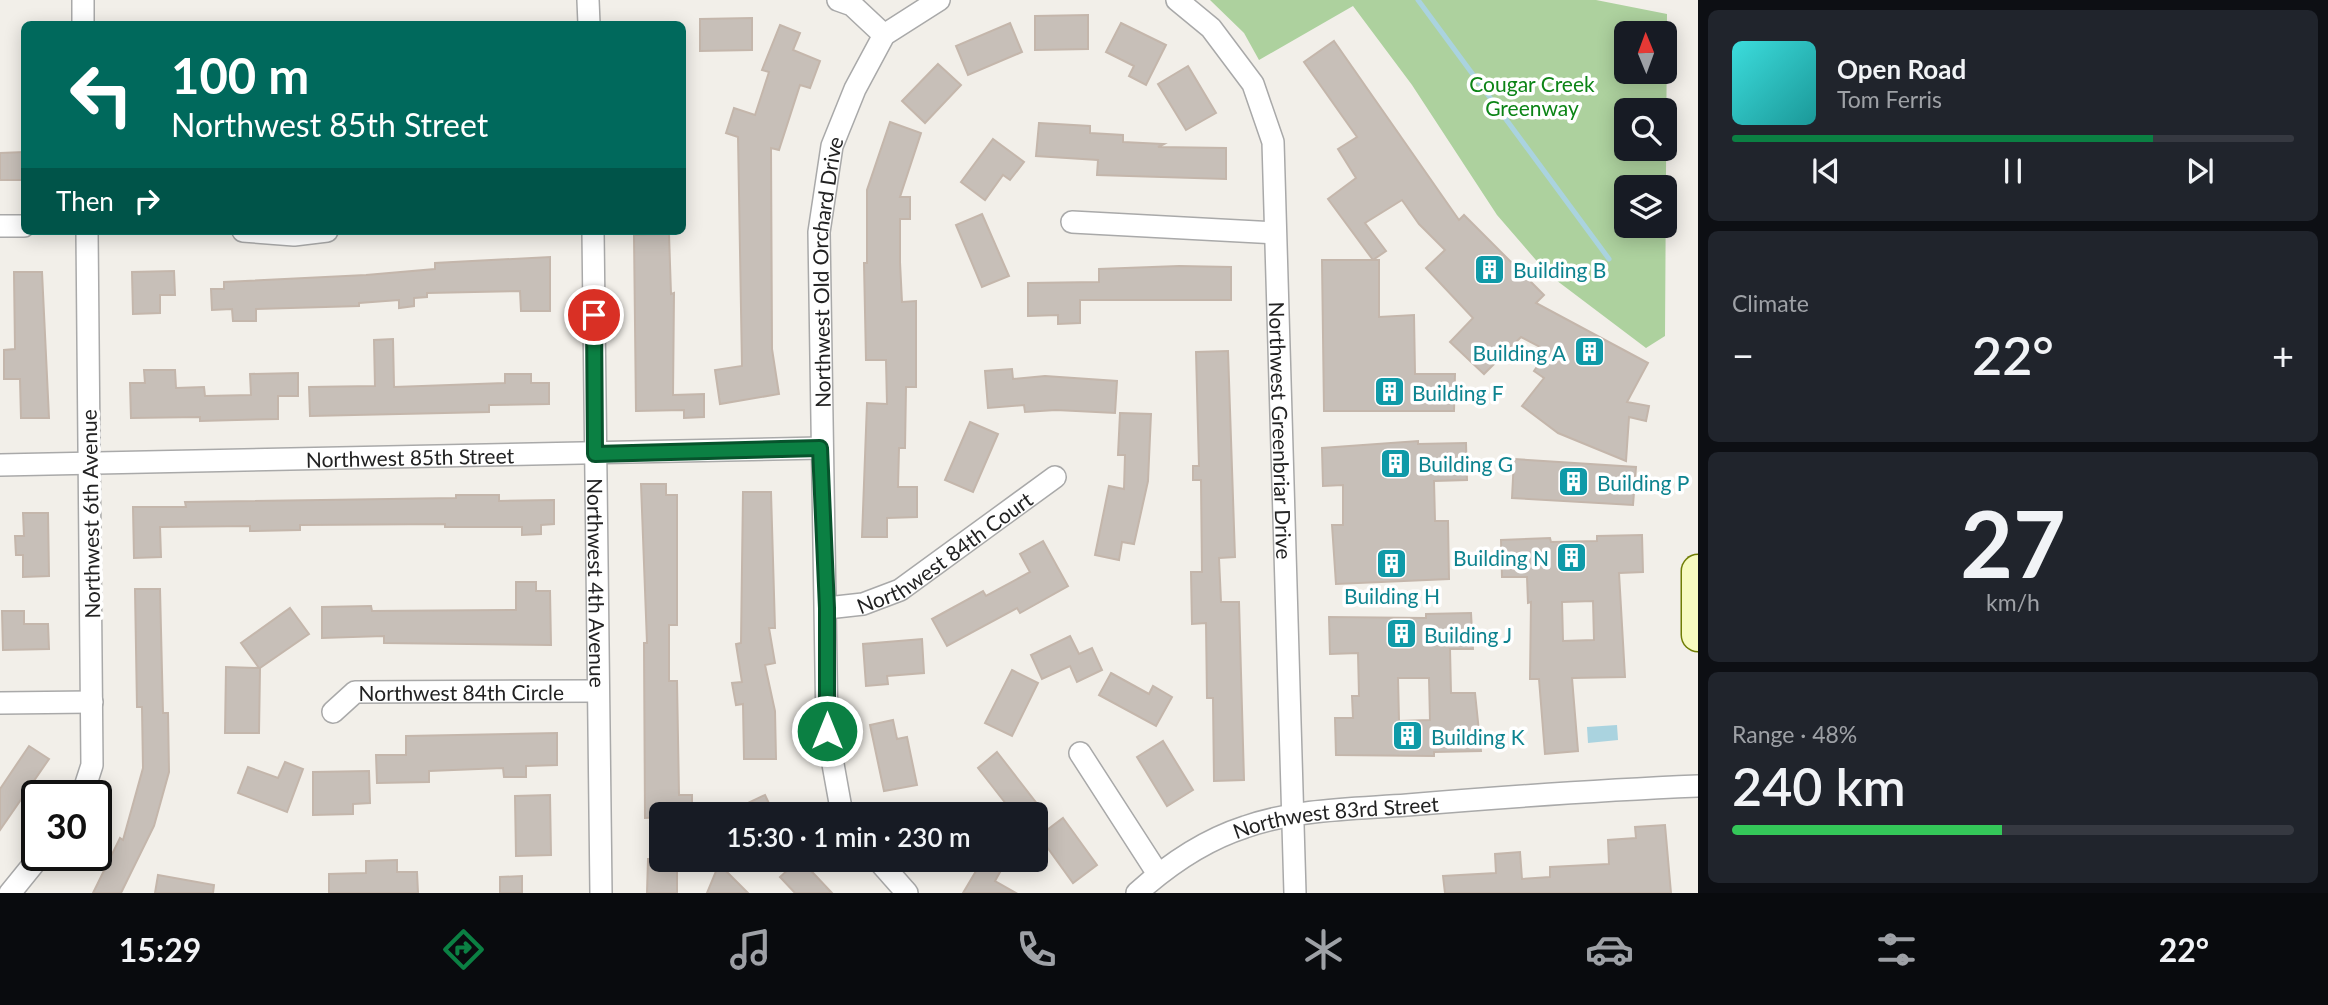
<!DOCTYPE html>
<meta charset="utf-8">
<style>
body{margin:0;font-family:Lato,sans-serif;background:#20242c;color:#f1f3f6;height:100vh;display:flex;flex-direction:column;font-size:26px;white-space:nowrap}
*{box-sizing:border-box;margin:0}
p{font-size:23px;color:#9ea1a6}
.icon{flex:none;width:38px;height:38px;fill:none;stroke:currentColor;stroke-width:2;stroke-linecap:round;stroke-linejoin:round}
.map{position:relative;flex:1;overflow:hidden}
.side{display:flex;flex-direction:column;gap:10px;padding:10px;background:#0d0f14;width:630px}
.side>*{flex:none}
.guide{position:absolute;left:21px;top:21px;width:665px;height:214px;border-radius:10px;box-shadow:0 4px 18px #0003;background:#00695c;color:#fff;overflow:hidden}
.needle{width:46px;rotate:359deg}
.tools{position:absolute;left:1614px;top:21px;display:grid;gap:14px}
.tools a{display:grid;place-items:center;width:63px;height:63px;border-radius:10px;background:#171b24;box-shadow:0 4px 18px #0003;font-size:35px}
.speed{position:absolute;left:21px;top:780px;display:flex;gap:14px;font-size:35px;font-weight:700;text-align:center}
.speed>*{display:grid;place-content:center;width:91px;height:91px;border-radius:50%;background:#171b24;box-shadow:0 4px 18px #0003;line-height:1}
.speed .limit{border:4px solid #111;border-radius:10px;background:#fff;color:#111}
.pin{position:absolute;display:grid;place-items:center;width:60px;height:60px;color:#fff;margin:-30px;border:4px solid #fff;border-radius:50%;box-shadow:0 2px 7px #0007}
.me{position:absolute;width:77px;margin:-38px;rotate:0deg;stroke-linejoin:round;filter:drop-shadow(0 0 5px #0008)}
.turn{display:flex;align-items:center;gap:24px;height:147px;padding:0 35px;font-size:32px}
.turn .icon{width:91px;height:91px;stroke-width:2.5}
.turn b{display:block;font-size:49px;line-height:60px}
.then{display:flex;align-items:center;height:66px;padding:0 35px;background:#0003;gap:14px;font-size:26px}
.big{font-size:52px;font-weight:600;line-height:1.1}
.side .card{flex:1;display:flex;flex-direction:column;justify-content:center;gap:10px;min-width:0;padding:0 24px;border-radius:10px;background:#20242c}
.side .dial{align-items:center;gap:0}
.dial b{font-size:91px;line-height:1}
.song{display:flex;align-items:center;gap:21px}
.cover{width:84px;height:84px;border-radius:10px;background:linear-gradient(135deg,hsl(180 70% 55%),hsl(180 70% 35%))}
.played{height:7px;border-radius:4px;background:linear-gradient(90deg,#0b8043 75%,#363941 75%)}
.keys{display:flex;justify-content:space-around;direction:ltr}
.heat{display:flex;justify-content:space-between;align-items:center;font-size:38px;direction:ltr}
.charge{height:10px;border-radius:5px;background:linear-gradient(90deg,#34c759 48%,#363941 0)}
.trip{position:absolute;left:649px;top:802px;width:399px;height:70px;border-radius:10px;background:#171b24;box-shadow:0 4px 18px #0003;font-weight:600;line-height:70px;text-align:center}
.dock{display:flex;height:112px;justify-content:space-around;align-items:center;background:#090b0e;color:#9ea1a6}
.dock .icon{width:49px;height:49px}
.dock .current{color:#0b8043}
.dock b{font-size:32px;color:#f1f3f6}
main{display:flex;flex:1;min-height:0}
.map>svg:first-child{display:block}
</style>
<main>
<div class="map">
<svg width="1698" height="893" viewBox="0 0 1698 893">
<rect width="100%" height="100%" fill="#f2efe9"/>
<path fill="#add19e" fill-rule="evenodd" d="M1210,0H1596L1667,14L1665,336L1646,348L1548,274L1497,215L1412,85L1353,6L1259,60L1244,33ZM1626,33H1664V72H1626ZM1626,110H1664V149H1626ZM1626,187H1664V226H1626Z"/>
<polygon fill="#aad3df" points="1617,725 1618,740 1588,743 1587,727"/>
<g fill="none" stroke-linecap="round" stroke-linejoin="round">
<polyline stroke="#aad3df" stroke-width="5" points="1418,0 1609,259"/>
</g>
<g fill="#c7bfb8" stroke="#c4b6ab" stroke-width="2" fill-rule="evenodd">
<polygon points="1088,15 1088,49 1035,50 1035,16"/>
<polygon points="752,18 752,50 700,51 700,19"/>
<polygon points="1010,23 1022,52 968,75 956,46"/>
<polygon points="1121,23 1166,45 1146,85 1129,76 1134,66 1106,52"/>
<polygon points="780,25 800,33 793,50 820,61 810,88 800,85 779,150 771,148 772,349 779,394 720,404 715,370 742,366 738,137 726,133 734,108 755,115 769,72 762,70"/>
<polygon points="1334,41 1459,220 1464,215 1544,295 1536,303 1648,363 1627,402 1649,406 1646,421 1629,417 1626,461 1558,433 1522,406 1544,378 1534,371 1548,351 1521,337 1484,374 1450,342 1473,318 1426,268 1445,250 1419,224 1402,200 1365,223 1386,251 1373,260 1379,260 1379,317 1414,315 1415,374 1455,374 1454,411 1324,411 1322,260 1373,260 1328,199 1356,178 1338,149 1357,137 1304,62"/>
<polygon points="938,64 961,85 925,123 902,101"/>
<polygon points="1188,66 1216,113 1186,130 1158,84"/>
<polygon points="890,122 921,133 900,197 910,197 910,219 900,219 900,262 902,302 916,301 916,387 906,387 905,448 899,448 898,487 917,487 917,517 887,518 887,537 862,537 867,403 887,404 886,360 866,360 864,263 867,263 867,190"/>
<polygon points="1039,123 1090,126 1090,133 1123,135 1123,142 1164,144 1158,147 1226,148 1226,179 1097,175 1098,160 1036,156"/>
<polygon points="993,139 1024,162 1010,180 1003,175 985,200 961,182"/>
<polygon points="24,152 24,180 0,180 0,153"/>
<polygon points="982,214 1009,276 982,287 956,225"/>
<polygon points="669,234 671,294 674,293 673,395 704,394 704,417 684,418 684,410 636,411 634,235"/>
<polygon points="550,257 550,311 521,311 520,291 427,293 427,297 414,298 414,306 399,308 399,300 359,303 359,306 256,309 256,321 233,321 232,309 212,310 211,289 224,289 224,282 366,275 435,269 435,263"/>
<polygon points="1179,266 1231,267 1231,300 1080,300 1080,323 1058,324 1058,315 1028,316 1028,283 1099,282 1099,269"/>
<polygon points="174,271 175,295 160,295 160,313 133,314 132,272"/>
<polygon points="14,272 42,272 49,418 21,418 20,379 4,379 4,350 15,349"/>
<polygon points="393,339 394,387 505,383 505,374 531,374 531,383 549,383 549,404 489,405 489,412 310,416 309,387 375,386 374,340"/>
<polygon points="1228,351 1235,557 1219,558 1221,602 1239,602 1244,780 1214,781 1213,698 1207,698 1206,623 1192,624 1191,572 1202,572 1201,480 1193,480 1193,466 1199,466 1196,352"/>
<polygon points="1012,369 1013,379 1045,376 1117,381 1115,413 1056,410 1025,412 1024,405 988,408 985,371"/>
<polygon points="144,370 175,370 176,388 204,387 205,396 251,395 250,374 298,373 298,396 278,396 278,419 200,421 200,417 131,418 130,383 145,383"/>
<polygon points="1120,413 1151,414 1148,481 1134,544 1122,542 1119,560 1095,555 1109,486 1124,489 1125,455 1118,455"/>
<polygon points="970,422 998,434 973,492 945,480"/>
<polygon points="1418,441 1418,444 1466,443 1467,480 1434,481 1435,521 1448,521 1449,579 1336,584 1332,525 1343,525 1343,485 1323,486 1322,448"/>
<polygon points="1514,459 1636,467 1633,505 1512,498"/>
<polygon points="641,484 666,484 666,495 677,495 677,625 669,625 669,681 677,681 679,795 692,795 692,814 662,814 662,817 645,818 644,643 647,643"/>
<polygon points="743,492 771,492 775,628 769,628 775,663 765,665 775,711 776,759 744,759 743,704 736,705 732,683 742,682 736,644 741,643"/>
<polygon points="456,495 499,495 499,501 554,500 554,524 541,525 541,534 522,535 522,527 445,527 445,524 300,525 300,530 250,531 250,526 160,527 161,557 134,558 133,507 186,507 185,502 456,498"/>
<polygon points="23,513 48,513 49,576 23,577 23,555 16,555 15,536 24,536"/>
<path d="M1642,535L1643,572L1619,573L1625,677L1572,678L1578,751L1545,754L1539,679H1530L1531,602L1528,603L1527,577H1502L1501,540L1550,538L1551,542L1597,541V536ZM1593,601L1594,640L1563,641L1562,602Z"/>
<polygon points="1043,541 1068,586 1020,613 1017,608 947,646 932,619 983,591 986,596 1030,572 1020,554"/>
<polygon points="516,582 536,582 536,591 550,591 551,645 384,643 384,636 322,638 322,607 371,606 372,611 516,610"/>
<polygon points="135,589 160,589 163,713 168,713 169,772 154,826 121,893 93,893 120,838 123,840 143,768 142,707 137,707"/>
<polygon points="290,608 309,634 260,668 259,733 225,733 226,667 259,668 241,643"/>
<polygon points="2,611 24,611 24,624 48,624 49,649 3,650"/>
<path d="M1471,613L1473,649H1450L1451,693H1475L1481,751L1434,752V756L1336,755L1335,718H1353L1352,696H1359L1358,653L1330,654L1329,617L1426,618V614ZM1398,678H1429L1430,720L1399,721Z"/>
<polygon points="1070,636 1079,654 1092,648 1102,670 1077,682 1070,666 1042,679 1031,655"/>
<polygon points="922,639 924,673 887,676 888,684 866,686 863,644"/>
<polygon points="1012,670 1038,683 1012,736 985,723"/>
<polygon points="1111,673 1149,694 1153,686 1172,697 1156,726 1099,695"/>
<polygon points="893,720 897,739 907,737 917,785 884,791 870,725"/>
<polygon points="557,733 557,765 526,766 526,777 504,777 503,768 429,771 429,782 377,783 376,755 406,755 406,736"/>
<polygon points="1163,741 1193,790 1167,806 1137,757"/>
<polygon points="29,746 49,759 0,830 0,789"/>
<polygon points="997,752 1045,814 1014,814 978,768"/>
<polygon points="285,762 303,769 287,812 238,793 248,767 278,778"/>
<polygon points="369,771 370,803 353,804 353,814 313,815 313,772"/>
<polygon points="550,795 551,855 516,856 515,796"/>
<polygon points="765,795 774,814 725,814"/>
<polygon points="1063,818 1097,865 1073,883 1039,836"/>
<polygon points="1665,825 1671,893 1445,893 1443,876 1496,873 1495,854 1520,852 1522,879 1550,877 1550,867 1609,864 1608,840 1636,838 1635,827"/>
<polygon points="648,859 677,859 677,893 647,893"/>
<polygon points="800,859 832,893 795,893 780,877"/>
<polygon points="397,860 397,872 417,872 418,893 329,893 329,874 366,873 366,861"/>
<polygon points="982,861 1000,872 995,881 1016,893 963,893"/>
<polygon points="719,864 748,893 707,893"/>
<polygon points="158,875 214,885 213,893 155,893"/>
<polygon points="522,876 522,893 500,893 500,877"/>
</g>
<g fill="none" stroke-linecap="round" stroke-linejoin="round">
<defs>
<g id="minor">
<polyline points="83,0 83,24"/>
<polyline points="588,0 589,24"/>
<polyline points="838,0 852,5 884,35"/>
<path id="s1" d="M1177,0L1211,28L1253,84L1273,142L1295,893"/>
<polyline points="1072,222 1275,233"/>
<polyline points="0,226 24,226"/>
<polyline points="243,231 294,235 327,231"/>
<path id="s2" d="M593,231L601,893"/>
<path id="s3" d="M0,465L820,448"/>
<path id="s4" d="M827,608L863,604L900,590L1055,477"/>
<polyline points="0,703 92,702"/>
<path id="s5" d="M333,712L355,692L597,691"/>
<polyline points="1080,753 1158,874"/>
<polyline points="82,796 92,765 87,231"/>
<path id="s6" d="M842,814L827,731L819,232L832,146L855,89L884,35L939,0"/>
<polyline points="877,859 907,893"/>
<polyline points="10,893 40,856"/>
<path id="s7" d="M1137,893C1168,865 1205,840 1245,827C1296,809 1353,809 1407,805C1504,797 1601,790 1698,786"/>
</g>
<polyline id="secondary" points="1698,571 1698,635"/>
</defs>
<use href="#minor" stroke="#a9a9a9" stroke-width="24"/>
<use href="#secondary" stroke="#707d05" stroke-width="35"/>
<use href="#minor" stroke="#fff" stroke-width="21"/>
<use href="#secondary" stroke="#f7fabf" stroke-width="32"/>
</g>
<g fill="none" stroke-linecap="round" stroke-linejoin="round">
<defs>
<polyline id="route" points="594,315 595,454 820,448 827,608 827,731"/>
</defs>
<use href="#route" stroke="#07532c" stroke-width="18"/>
<use href="#route" stroke="#0b8043" stroke-width="12"/>
</g>
<defs>
<symbol id="building-square" viewBox="-11 -11 22 22"><rect x="-9" y="-9" width="18" height="18" rx="4" fill="#0f9aa8" stroke="#fff"/><path d="M-4-6H4V6H1V3H-1V6H-4ZM-2.5-4.3h1.7v1.8h-1.7ZM.8-4.3h1.7v1.8H.8ZM-2.5-1h1.7V.8h-1.7ZM.8-1h1.7V.8H.8Z" fill="#fff"/></symbol>
</defs>
<g fill-rule="evenodd">
<use href="#building-square" x="1472" y="252" width="35" height="35"/>
<use href="#building-square" x="1572" y="334" width="35" height="35"/>
<use href="#building-square" x="1372" y="374" width="35" height="35"/>
<use href="#building-square" x="1378" y="446" width="35" height="35"/>
<use href="#building-square" x="1556" y="464" width="35" height="35"/>
<use href="#building-square" x="1554" y="540" width="35" height="35"/>
<use href="#building-square" x="1374" y="546" width="35" height="35"/>
<use href="#building-square" x="1384" y="616" width="35" height="35"/>
<use href="#building-square" x="1390" y="718" width="35" height="35"/>
</g>
<g text-anchor="middle" dominant-baseline="central" stroke-width="7" stroke-linejoin="round" paint-order="stroke">
<g font-size="21" fill="#0c8416" stroke="#fff">
<text x="1532" y="83">Cougar Creek<tspan x="1532" dy="24">Greenway</tspan></text>
</g>
<g font-size="21" fill="#0d838f" stroke="#fff" text-anchor="start">
<text x="1513" y="269">Building B</text>
<text x="1566" y="352" text-anchor="end">Building A</text>
<text x="1412" y="392">Building F</text>
<text x="1418" y="463">Building G</text>
<text x="1597" y="482">Building P</text>
<text x="1549" y="557" text-anchor="end">Building N</text>
<text x="1392" y="595" text-anchor="middle">Building H</text>
<text x="1424" y="634">Building J</text>
<text x="1431" y="736">Building K</text>
</g>
<g font-size="21" fill="#222" stroke="#fff">
<text stroke="none"><textPath href="#s6" startOffset="544">Northwest Old Orchard Drive</textPath></text>
<text stroke="none"><textPath href="#s1" startOffset="464">Northwest Greenbriar Drive</textPath></text>
<text stroke="none"><textPath href="#s3" startOffset="410">Northwest 85th Street</textPath></text>
<text transform="translate(90 514) rotate(-91)">Northwest 6th Avenue</text>
<text stroke="none"><textPath href="#s4" startOffset="133">Northwest 84th Court</textPath></text>
<text stroke="none"><textPath href="#s2" startOffset="352">Northwest 4th Avenue</textPath></text>
<text stroke="none"><textPath href="#s5" startOffset="136">Northwest 84th Circle</textPath></text>
<text stroke="none"><textPath href="#s7" startOffset="219">Northwest 83rd Street</textPath></text>
</g>
</g>
</svg>
<div class="tools">
<a><svg class="needle" viewBox="-14 -14 28 28"><path d="M0-13l5 13h-10z" fill="#e53935"/><path d="M0 13l5-13h-10z" fill="#9ea1a6"/></svg></a>
<a><svg class="icon" aria-label="search" viewBox="0 0 24 24"><circle cx="10" cy="10" r="6"/><path d="M15 15l6 6"/></svg></a>
<a><svg class="icon" aria-label="layers" viewBox="0 0 24 24"><path d="M12 4l9 5-9 5-9-5zM3 14l9 5 9-5"/></svg></a>
</div>
<div class="speed"><div class="limit">30</div></div>
<div class="pin" style="left:594px;top:315px;background:#d93025"><svg class="icon" aria-label="arrive" viewBox="0 0 24 24"><path d="M6 21V4h12l-3 4 3 4H6"/></svg></div>
<svg class="me" style="left:827px;top:731px" viewBox="-20 -20 40 40"><circle r="17" fill="#0b8043" stroke="#fff" stroke-width="3"/><path d="M0-11L8 9 0 5-8 9z" fill="#fff"/></svg>
<div class="trip">15:30 · 1 min · 230 m</div>
<div class="guide">
<div class="turn"><svg class="icon" aria-label="left" viewBox="0 0 24 24"><path d="M17 20v-9H6M10 6l-5 5 5 5"/></svg><div><b>100 m</b>Northwest 85th Street</div></div>
<div class="then">Then<svg class="icon" aria-label="right" viewBox="0 0 24 24"><path d="M7 20v-9h11M14 6l5 5-5 5"/></svg></div>
</div>
</div>
<section class="side">
<div class="card">
<div class="song"><i class="cover"></i><div><b>Open Road</b><p>Tom Ferris</p></div></div>
<div class="played"></div>
<div class="keys"><svg class="icon" aria-label="previous" viewBox="0 0 24 24"><path d="M18 5L8 12l10 7zM5 5v14"/></svg><svg class="icon" aria-label="pause" viewBox="0 0 24 24"><path d="M8 5v14M16 5v14"/></svg><svg class="icon" aria-label="next" viewBox="0 0 24 24"><path d="M6 5l10 7-10 7zM19 5v14"/></svg></div>
</div>
<div class="card"><p>Climate</p>
<div class="heat"><a>−</a><b class="big">22°</b><a>+</a></div>
</div>
<div class="card dial"><b>27</b><p>km/h</p></div>
<div class="card"><p>Range · 48%</p><b class="big">240 km</b><div class="charge"></div></div>
</section>
</main>
<nav class="dock">
<b>15:29</b>
<svg class="icon current" aria-label="directions" viewBox="0 0 24 24"><path d="M12 3l9 9-9 9-9-9zM9 14v-3h6M13 9l2 2-2 2"/></svg>
<svg class="icon" aria-label="music" viewBox="0 0 24 24"><path d="M9 18V5l10-2v13"/><circle cx="6" cy="18" r="3"/><circle cx="16" cy="16" r="3"/></svg>
<svg class="icon" aria-label="phone" viewBox="0 0 24 24"><path d="M5 4h4l2 5-3 2q2 4 5 5l2-3 5 2v4C11 20 4 13 5 4z"/></svg>
<svg class="icon" aria-label="climate" viewBox="0 0 24 24"><path d="M12 3v18M4 7l16 10M4 17L20 7"/></svg>
<svg class="icon" aria-label="car" viewBox="0 0 24 24"><path d="M5 17H2v-5l4-1 3-4h7l3 4 3 1v5h-3M9 17h6M6 11h13"/><circle cx="7" cy="17" r="2"/><circle cx="17" cy="17" r="2"/></svg>
<svg class="icon" aria-label="filters" viewBox="0 0 24 24"><path d="M4 7h16M4 17h16"/><circle cx="9" cy="7" r="2"/><circle cx="15" cy="17" r="2"/></svg>
<b>22°</b>
</nav>
